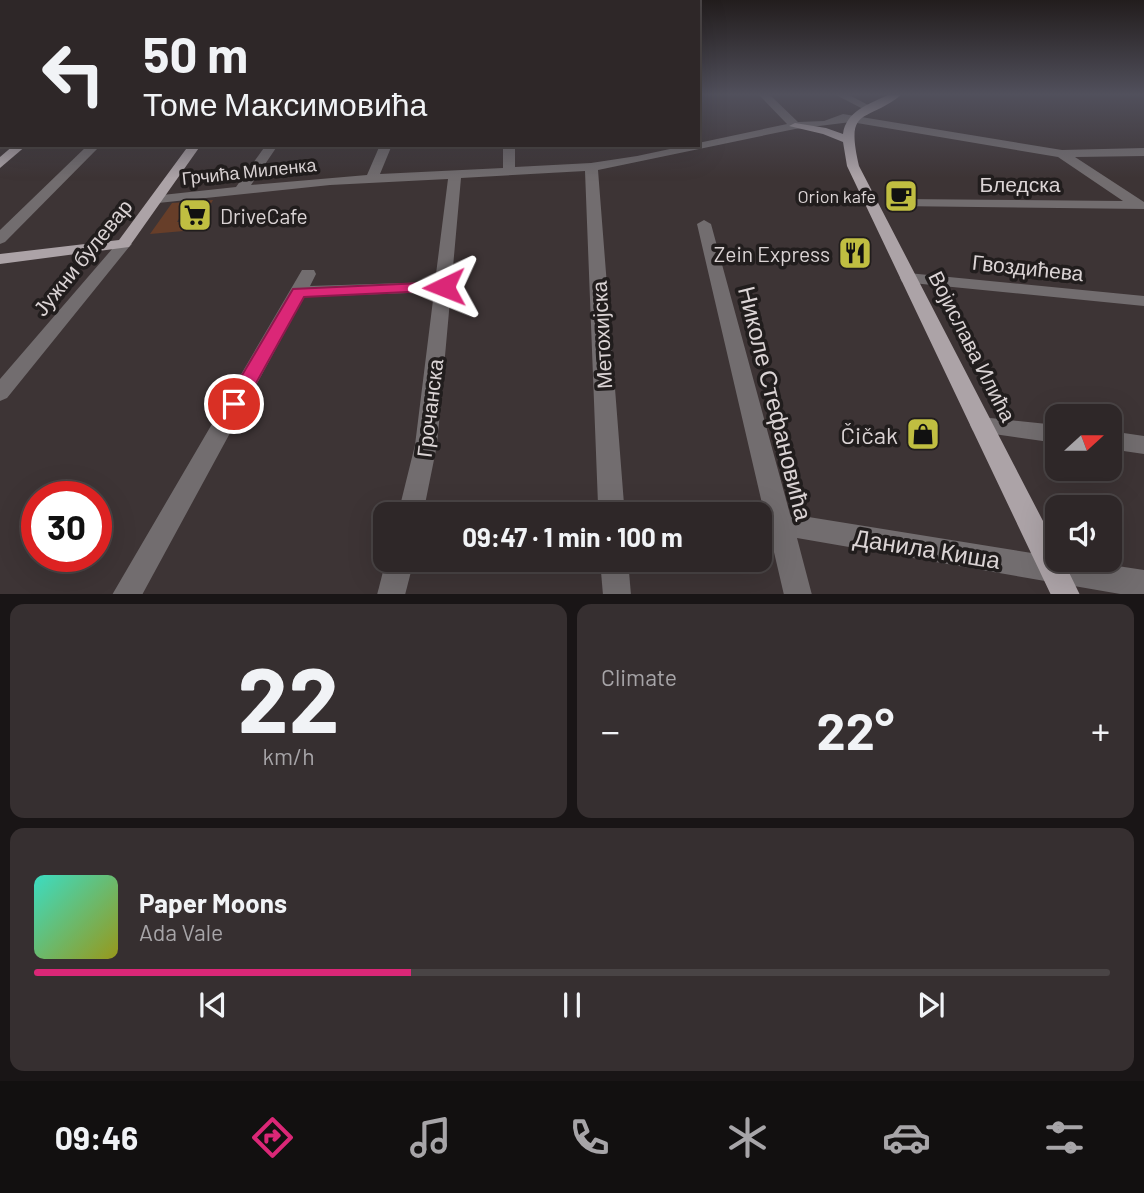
<!DOCTYPE html>
<meta charset="utf-8">
<style>
body{margin:0;font-family:Barlow,sans-serif;background:#362f30;color:#f1f3f6;height:100vh;display:flex;flex-direction:column;font-size:26px;white-space:nowrap}
*{box-sizing:border-box;margin:0}
p{font-size:23px;color:#a7a5a8}
.icon{flex:none;width:38px;height:38px;fill:none;stroke:currentColor;stroke-width:2;stroke-linecap:round;stroke-linejoin:round}
.map{position:relative;height:594px;overflow:hidden}
.details{display:flex;flex-direction:column;gap:10px;padding:10px;background:#191516;flex:1}
.details>*{flex:none}
.guide{position:absolute;left:0px;top:0px;width:700px;height:147px;box-shadow:0 7px 28px #0002,0 0 0 2px #494445;background:#2e2728;color:#f1f3f6;overflow:hidden}
.needle{width:46px;rotate:69deg}
.fabs{position:absolute;left:1045px;top:404px;display:grid;gap:14px}
.fabs a{display:grid;place-items:center;width:77px;height:77px;border-radius:14px;background:#2e2728;box-shadow:0 7px 28px #0002,0 0 0 2px #494445;font-size:35px}
.speed{position:absolute;left:21px;top:481px;display:flex;gap:14px;font-size:35px;font-weight:700;text-align:center}
.speed>*{display:grid;place-content:center;width:91px;height:91px;border-radius:50%;background:#2e2728;box-shadow:0 7px 28px #0002,0 0 0 2px #494445;line-height:1}
.speed .limit{border:10px solid #d22;background:#fff;color:#111}
.pin{position:absolute;display:grid;place-items:center;width:60px;height:60px;color:#fff;margin:-30px;border:4px solid #fff;border-radius:50%;box-shadow:0 2px 7px #0007}
.me{position:absolute;width:77px;margin:-38px;rotate:268deg;stroke-linejoin:round;filter:drop-shadow(0 0 5px #0008)}
.turn{display:flex;align-items:center;gap:24px;height:147px;padding:0 28px;font-size:32px}
.turn .icon{width:91px;height:91px;stroke-width:2.5}
.turn b{display:block;font-size:49px;line-height:60px}
.big{font-size:52px;font-weight:700;line-height:1.1}
.details .widget{flex:1;display:flex;flex-direction:column;justify-content:center;gap:10px;min-width:0;padding:0 24px;border-radius:14px;background:#362f30}
.details .dial{align-items:center;gap:0}
.dial b{font-size:91px;line-height:1}
.song{display:flex;align-items:center;gap:21px}
.cover{width:84px;height:84px;border-radius:10px;background:linear-gradient(135deg,hsl(170 70% 55%),hsl(60 70% 35%))}
.played{height:7px;border-radius:4px;background:linear-gradient(90deg,#db2777 35%,#494445 35%)}
.keys{display:flex;justify-content:space-around;direction:ltr}
.heat{display:flex;justify-content:space-between;align-items:center;font-size:38px;direction:ltr}
.details .tiles{flex:1;display:grid;gap:10px;grid-template-columns:1fr 1fr}
.widget:last-child{grid-column:span 2}
.trip{position:absolute;left:373px;top:502px;width:399px;height:70px;border-radius:14px;background:#2e2728;box-shadow:0 7px 28px #0002,0 0 0 2px #494445;font-weight:700;line-height:70px;text-align:center}
.menu{display:flex;height:112px;justify-content:space-around;align-items:center;background:#121010;color:#a7a5a8}
.menu .icon{width:49px;height:49px}
.menu .selected{color:#db2777}
.menu b{font-size:32px;color:#f1f3f6}
.map>svg:first-child{display:block}
</style>
<div class="map">
<svg width="1144" height="595" viewBox="0 0 1144 595">
<rect width="100%" height="100%" fill="#3d3435"/>
<polygon fill="#673e29" points="213,200 208,209 184,210 177,222 200,221 195,230 150,234 172,203"/>
<g fill="none" stroke-linecap="round" stroke-linejoin="round">
<g fill="#726d6f" fill-rule="evenodd">
<polygon points="759,95 770,95 798,122 824,121 843,114 1062,150 1144,148 1144,156 1075,157 1144,202 1144,209 895,206 893,203 900,199 1123,201 1058,157 851,122 795,129 598,170 624,504 620,512 612,514 602,512 598,504 585,171 461,178 437,445 423,514 398,514 415,445 434,292 304,297 142,595 112,595 302,270 314,270 316,274 310,286 435,282 448,179 330,185 158,203 153,202 153,196 236,187 266,145 278,145 251,185 367,175 380,145 392,145 380,174 503,168 503,145 515,145 515,167 591,163 637,156 787,124"/>
<polygon points="836,95 849,95 874,108 865,110"/>
<polygon points="88,145 101,145 5,242 0,244 0,230"/>
<polygon points="704,220 711,224 790,514 1057,557 1057,560 1078,560 1144,570 1144,595 1126,595 797,538 812,595 784,595 770,535 760,534 760,514 752,514 764,512 697,224"/>
<polygon points="124,239 132,244 129,247 7,398 0,401 0,379 119,241"/>
<polygon points="908,273 1144,296 1144,306 902,282 900,278 902,274"/>
<polygon points="981,417 1057,425 1057,443 973,431 970,425 973,419"/>
<polygon points="1110,431 1144,436 1144,454 1110,449"/>
<polygon points="386,560 414,560 405,595 377,595"/>
<polygon points="600,560 628,560 631,595 603,595"/>
</g>
<g fill="#aca3a7" fill-rule="evenodd">
<path d="M888,95H901C865,124 845,105 859,166L1057,548V560H1063L1080,595H1051L847,166L843,142L823,134L789,126L795,123L826,128L843,134C846,111 869,104 888,95Z"/>
<polygon points="14,145 27,145 0,168 0,157"/>
<polygon points="189,145 201,145 129,247 0,264 0,254 119,240"/>
</g>
</g>
<linearGradient id="sky" x2="0" y2="1"><stop stop-color="#221d1d"/><stop offset="0.53" stop-color="#51505c"/><stop offset="1" stop-color="#51505c" stop-opacity="0"/></linearGradient>
<rect width="1144" height="178" fill="url(#sky)"/>
<polygon fill="#db2777" stroke="#8e194d" stroke-width="2" points="444,282 451,287 449,290 304,297 241,410 234,412 227,410 225,404 293,289"/>
<defs>
<symbol id="cafe-square" viewBox="-11 -11 22 22"><rect x="-9" y="-9" width="18" height="18" rx="4" fill="#c0be41" stroke="#211d1d"/><path d="M-5.5-4.5H6V0H3Q3 3.5 0 3.5H-2.5Q-5.5 3.5-5.5 0ZM3-3.2v2h1.7v-2ZM-6 4.5H4V6H-6Z" fill="#111"/></symbol>
<symbol id="supermarket-square" viewBox="-11 -11 22 22"><rect x="-9" y="-9" width="18" height="18" rx="4" fill="#c0be41" stroke="#211d1d"/><path d="M-6-5.5h2.5l.6 2H6L4.5 2H-2.5L-4.4-4H-6ZM-1.5 3.2a1.3 1.3 0 1 0 .1 0ZM3 3.2a1.3 1.3 0 1 0 .1 0Z" fill="#111"/></symbol>
<symbol id="restaurant-square" viewBox="-11 -11 22 22"><rect x="-9" y="-9" width="18" height="18" rx="4" fill="#c0be41" stroke="#211d1d"/><path d="M-5-6h1v4h1v-4h1v4h1v-4h1v5L-1.5 .5V6h-2V.5L-5-1ZM5-6V6H3V1.5H1.5Q1.5-4 5-6Z" fill="#111"/></symbol>
<symbol id="shop-square" viewBox="-11 -11 22 22"><rect x="-9" y="-9" width="18" height="18" rx="4" fill="#c0be41" stroke="#211d1d"/><path d="M-5-2.5h2.3a2.7 3.5 0 0 1 5.4 0H5L5.5 6h-11ZM-1.5-2.5h3a1.5 2.3 0 0 0-3 0Z" fill="#111"/></symbol>
</defs>
<g fill-rule="evenodd">
<use href="#cafe-square" x="882" y="177" width="38" height="38"/>
<use href="#supermarket-square" x="176" y="196" width="38" height="38"/>
<use href="#restaurant-square" x="836" y="234" width="38" height="38"/>
<use href="#shop-square" x="904" y="415" width="38" height="38"/>
</g>
<g text-anchor="middle" dominant-baseline="central" stroke-width="7" stroke-linejoin="round" paint-order="stroke">
<g font-size="18" fill="#dbd4d5" stroke="#211d1d">
<text transform="translate(249 171) rotate(-6)">Грчића Миленка</text>
</g>
<g font-size="18" fill="#dbd4d5" stroke="#211d1d" text-anchor="end">
<text x="876" y="196">Orion kafe</text>
</g>
<g font-size="21" fill="#dbd4d5" stroke="#211d1d">
<text x="1020" y="183">Бледска</text>
<text transform="translate(82 257) rotate(-51)">Јужни булевар</text>
<text transform="translate(1028 267) rotate(6)">Гвоздићева</text>
<text transform="translate(601 335) rotate(-93)">Метохијска</text>
<text transform="translate(973 346) rotate(63)">Војислава Илића</text>
<text transform="translate(429 408) rotate(-83)">Грочанска</text>
</g>
<g font-size="21" fill="#dbd4d5" stroke="#211d1d" text-anchor="start">
<text x="220" y="215">DriveCafe</text>
<text x="830" y="253" text-anchor="end">Zein Express</text>
</g>
<g font-size="24" fill="#dbd4d5" stroke="#211d1d">
<text transform="translate(776 403) rotate(76)">Николе Стефановића</text>
<text transform="translate(927 548) rotate(9)">Данила Киша</text>
</g>
<g font-size="24" fill="#dbd4d5" stroke="#211d1d" text-anchor="end">
<text x="898" y="434">Čičak</text>
</g>
</g>
</svg>
<div class="fabs">
<a><svg class="needle" viewBox="-14 -14 28 28"><path d="M0-13l5 13h-10z" fill="#e53935"/><path d="M0 13l5-13h-10z" fill="#a7a5a8"/></svg></a>
<a><svg class="icon" aria-label="sound" viewBox="0 0 24 24"><path d="M4 9h4l5-4v14l-5-4H4zM17 9q2 3 0 6"/></svg></a>
</div>
<div class="speed"><div class="limit">30</div></div>
<div class="pin" style="left:234px;top:404px;background:#d93025"><svg class="icon" aria-label="arrive" viewBox="0 0 24 24"><path d="M6 21V4h12l-3 4 3 4H6"/></svg></div>
<svg class="me" style="left:444px;top:287px" viewBox="-20 -20 40 40"><path d="M0-17L14 15 0 8-14 15z" fill="#db2777" stroke="#fff" stroke-width="4"/></svg>
<div class="trip">09:47 · 1 min · 100 m</div>
<div class="guide">
<div class="turn"><svg class="icon" aria-label="left" viewBox="0 0 24 24"><path d="M17 20v-9H6M10 6l-5 5 5 5"/></svg><div><b>50 m</b>Томе Максимовића</div></div>
</div>
</div>
<section class="details">
<div class="tiles">
<div class="widget dial"><b>22</b><p>km/h</p></div>
<div class="widget"><p>Climate</p>
<div class="heat"><a>−</a><b class="big">22°</b><a>+</a></div>
</div>
<div class="widget">
<div class="song"><i class="cover"></i><div><b>Paper Moons</b><p>Ada Vale</p></div></div>
<div class="played"></div>
<div class="keys"><svg class="icon" aria-label="previous" viewBox="0 0 24 24"><path d="M18 5L8 12l10 7zM5 5v14"/></svg><svg class="icon" aria-label="pause" viewBox="0 0 24 24"><path d="M8 5v14M16 5v14"/></svg><svg class="icon" aria-label="next" viewBox="0 0 24 24"><path d="M6 5l10 7-10 7zM19 5v14"/></svg></div>
</div>
</div>
</section>
<nav class="menu">
<b>09:46</b>
<svg class="icon selected" aria-label="directions" viewBox="0 0 24 24"><path d="M12 3l9 9-9 9-9-9zM9 14v-3h6M13 9l2 2-2 2"/></svg>
<svg class="icon" aria-label="music" viewBox="0 0 24 24"><path d="M9 18V5l10-2v13"/><circle cx="6" cy="18" r="3"/><circle cx="16" cy="16" r="3"/></svg>
<svg class="icon" aria-label="phone" viewBox="0 0 24 24"><path d="M5 4h4l2 5-3 2q2 4 5 5l2-3 5 2v4C11 20 4 13 5 4z"/></svg>
<svg class="icon" aria-label="climate" viewBox="0 0 24 24"><path d="M12 3v18M4 7l16 10M4 17L20 7"/></svg>
<svg class="icon" aria-label="car" viewBox="0 0 24 24"><path d="M5 17H2v-5l4-1 3-4h7l3 4 3 1v5h-3M9 17h6M6 11h13"/><circle cx="7" cy="17" r="2"/><circle cx="17" cy="17" r="2"/></svg>
<svg class="icon" aria-label="filters" viewBox="0 0 24 24"><path d="M4 7h16M4 17h16"/><circle cx="9" cy="7" r="2"/><circle cx="15" cy="17" r="2"/></svg>
</nav>
